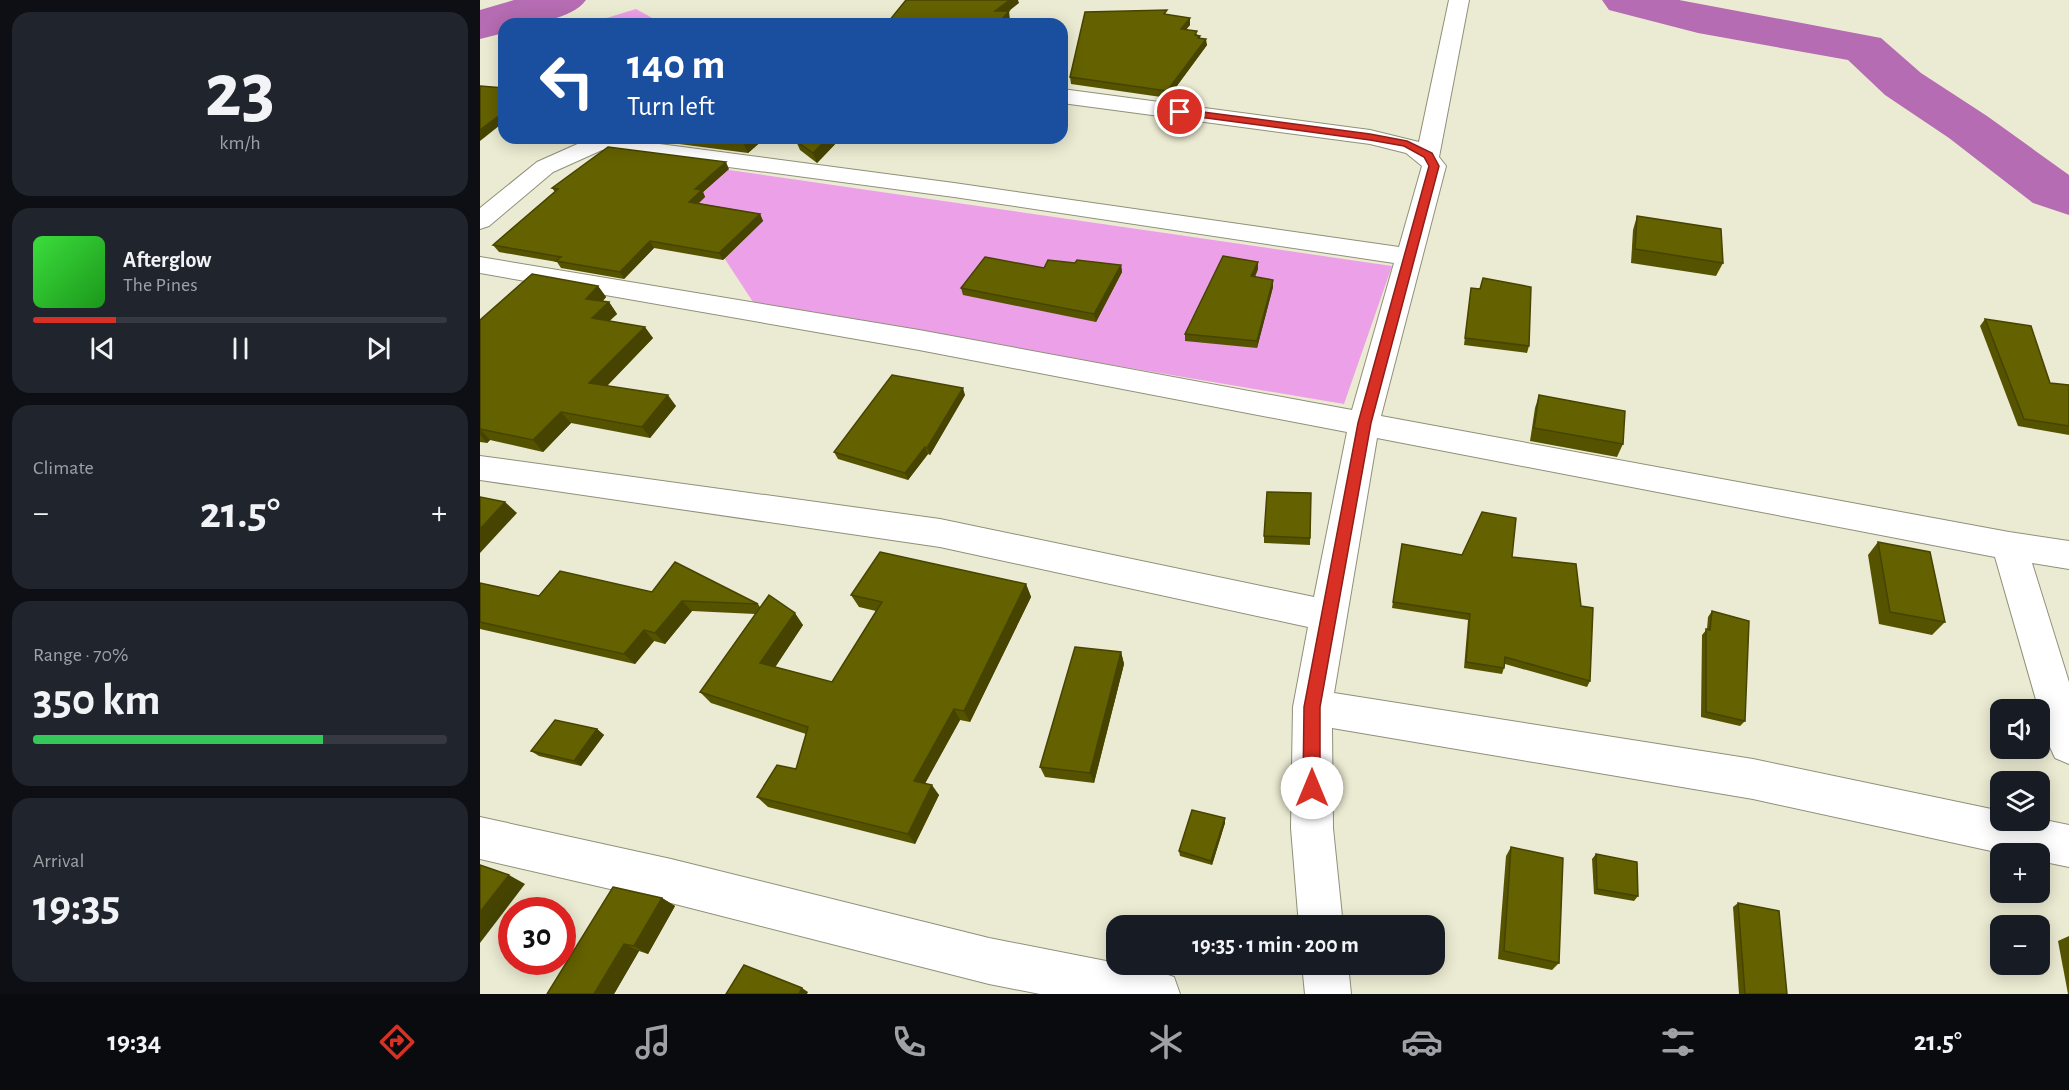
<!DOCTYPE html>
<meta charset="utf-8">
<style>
body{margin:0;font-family:"Alegreya Sans",sans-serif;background:#20242c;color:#f1f3f6;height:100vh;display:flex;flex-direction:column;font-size:22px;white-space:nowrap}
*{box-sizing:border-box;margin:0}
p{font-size:20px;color:#9ea1a6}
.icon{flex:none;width:33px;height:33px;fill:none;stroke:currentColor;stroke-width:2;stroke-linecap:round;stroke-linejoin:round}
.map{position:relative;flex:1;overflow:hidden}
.details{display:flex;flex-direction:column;gap:12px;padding:12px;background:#0d0f14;width:480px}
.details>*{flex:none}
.hud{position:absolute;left:18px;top:18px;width:570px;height:126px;border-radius:18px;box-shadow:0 3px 15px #0003;background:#1a4fa0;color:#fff;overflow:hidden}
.controls{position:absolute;left:1510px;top:699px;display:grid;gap:12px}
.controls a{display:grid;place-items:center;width:60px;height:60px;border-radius:12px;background:#171b24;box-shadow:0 3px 15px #0003;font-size:30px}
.speed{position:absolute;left:18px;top:897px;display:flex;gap:12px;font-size:30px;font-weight:700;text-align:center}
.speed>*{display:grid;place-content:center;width:78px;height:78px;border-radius:50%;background:#171b24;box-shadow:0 3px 15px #0003;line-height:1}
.speed .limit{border:9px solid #d22;background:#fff;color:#111}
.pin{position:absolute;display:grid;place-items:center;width:51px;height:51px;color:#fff;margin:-26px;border:3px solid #fff;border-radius:50%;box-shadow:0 2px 6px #0007}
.me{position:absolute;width:66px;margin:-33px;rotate:0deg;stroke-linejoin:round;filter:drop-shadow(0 0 4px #0008)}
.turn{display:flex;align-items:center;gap:21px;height:126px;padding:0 30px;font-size:27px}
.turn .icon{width:78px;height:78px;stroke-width:2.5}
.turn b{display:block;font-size:42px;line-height:51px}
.big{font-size:45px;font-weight:600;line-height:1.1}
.details .widget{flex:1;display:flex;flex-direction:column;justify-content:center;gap:9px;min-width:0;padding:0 21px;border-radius:18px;background:#20242c}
.details .dial{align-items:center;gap:0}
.dial b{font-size:78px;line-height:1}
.song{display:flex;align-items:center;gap:18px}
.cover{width:72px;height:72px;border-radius:9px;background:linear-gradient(135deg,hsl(120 70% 55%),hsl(120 70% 35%))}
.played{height:6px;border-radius:3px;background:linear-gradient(90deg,#d93025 20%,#363941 20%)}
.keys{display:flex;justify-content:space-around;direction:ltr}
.heat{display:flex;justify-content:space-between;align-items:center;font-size:33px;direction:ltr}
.charge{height:9px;border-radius:4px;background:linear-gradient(90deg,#34c759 70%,#363941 0)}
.trip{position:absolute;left:626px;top:915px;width:339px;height:60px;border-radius:18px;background:#171b24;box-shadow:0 3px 15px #0003;font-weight:600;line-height:60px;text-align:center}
.dock{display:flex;height:96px;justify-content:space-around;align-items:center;background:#090b0e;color:#9ea1a6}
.dock .icon{width:42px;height:42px}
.dock .selected{color:#d93025}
.dock b{font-size:27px;color:#f1f3f6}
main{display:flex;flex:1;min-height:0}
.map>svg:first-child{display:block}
</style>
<main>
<section class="details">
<div class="widget dial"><b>23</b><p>km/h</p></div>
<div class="widget">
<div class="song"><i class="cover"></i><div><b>Afterglow</b><p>The Pines</p></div></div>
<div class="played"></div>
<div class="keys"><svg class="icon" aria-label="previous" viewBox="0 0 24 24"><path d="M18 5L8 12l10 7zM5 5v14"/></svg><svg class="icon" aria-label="pause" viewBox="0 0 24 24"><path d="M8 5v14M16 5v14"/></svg><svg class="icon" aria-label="next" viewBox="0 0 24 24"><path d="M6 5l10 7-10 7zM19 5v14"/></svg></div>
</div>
<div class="widget"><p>Climate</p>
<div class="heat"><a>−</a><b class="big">21.5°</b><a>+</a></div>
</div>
<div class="widget"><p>Range · 70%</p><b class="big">350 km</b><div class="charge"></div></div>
<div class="widget"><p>Arrival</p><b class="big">19:35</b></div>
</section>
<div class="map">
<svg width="1589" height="994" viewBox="0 0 1589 994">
<rect width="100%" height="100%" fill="#ebebd3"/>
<g fill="#eca0e8">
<polygon points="156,9 183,24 107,24"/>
<polygon points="180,160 912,266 864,404 275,305"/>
</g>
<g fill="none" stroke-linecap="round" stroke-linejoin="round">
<g fill="#b56cb2" fill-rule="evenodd">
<path d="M34,0H106C91,21 48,24 24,24V33L0,39V10Z"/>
<polygon points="1122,0 1199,0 1401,38 1441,73 1507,116 1589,175 1589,215 1553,203 1469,138 1405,95 1368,60 1218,33 1129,10"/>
</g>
<defs>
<g id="minor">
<polygon points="969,0 989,0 959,157 966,166 901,416 1529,532 1589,541 1589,569 1552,563 1589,682 1589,764 1575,758 1569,745 1515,557 897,438 854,693 1273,759 1521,811 1521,820 1560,820 1560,819 1589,825 1589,867 1560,861 1560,854 1525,854 1273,799 852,728 853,828 863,926 819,926 811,828 813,707 828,627 460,547 0,480 0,456 460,519 834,597 867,432 439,350 0,273 0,257 439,330 872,410 914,263 474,197 122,150 73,172 9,226 0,229 0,208 57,162 111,138 134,138 474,183 919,247 942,166 926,153 890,144 582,103 582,89 890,130 939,142"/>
<polygon points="0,817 191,859 509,938 677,971 694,977 700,994 560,994 509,984 191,903 0,859"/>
<polygon points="822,964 868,964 871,994 825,994"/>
</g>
</defs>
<use href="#minor" stroke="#90907a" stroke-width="2"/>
<use href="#minor" fill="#fff" fill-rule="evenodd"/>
</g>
<g fill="#565300">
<polygon points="687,15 710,18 710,25 706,29 720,36 720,38 727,45 688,98 591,84 590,77"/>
<polygon points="153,138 285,138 268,153"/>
<polygon points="361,138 337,163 320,150 316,141"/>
<polygon points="249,169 223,192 225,197 218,203 280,214 283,221 243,260 174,248 144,279 81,268 77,262 19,252 13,245 75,192 72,188"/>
<polygon points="1157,216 1243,263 1236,276 1151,263 1153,230"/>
<polygon points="595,263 641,265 642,272 616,322 483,295 481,288 564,268"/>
<polygon points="778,269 775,277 793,287 777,348 705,341 705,334"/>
<polygon points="118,286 126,297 123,301 129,302 137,314 129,321 173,338 127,386 196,406 170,438 91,423 63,452 10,440 7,443 0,442 0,320"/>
<polygon points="991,288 1000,289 1049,346 1047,353 984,345"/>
<polygon points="1505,319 1570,383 1589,385 1589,435 1538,426 1500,326"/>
<polygon points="485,395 450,455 448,454 428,480 358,459 354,452"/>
<polygon points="1059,395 1143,444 1137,457 1050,441 1055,408"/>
<polygon points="831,493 830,545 784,543 784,536"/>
<polygon points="1398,542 1465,622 1452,635 1399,624 1388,555"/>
<polygon points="922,544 982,555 1032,557 1110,681 1107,687 1025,664 1024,668 1022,674 984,668 988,620 912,608"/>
<polygon points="0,583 59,596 172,592 278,604 280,607 323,625 295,667 352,682 396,611 379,607 371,595 546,584 551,597 490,722 480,720 445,783 459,795 435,844 288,807 277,797 316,769 326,734 231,703 220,692 275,614 212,611 185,644 174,641 155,664 0,629"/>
<polygon points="1232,611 1265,721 1260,726 1221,717 1222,635 1227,629 1228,617"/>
<polygon points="641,652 644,664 614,783 565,777 560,767"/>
<polygon points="117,729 124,735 101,766 59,756 51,751"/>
<polygon points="745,818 745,823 732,865 700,856 699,851"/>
<polygon points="1031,847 1079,963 1072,970 1018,959 1026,856"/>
<polygon points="1116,854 1158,896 1154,901 1114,894 1112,859"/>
<polygon points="182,898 195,906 168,954 159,951 134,994 67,994"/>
<polygon points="1258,903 1307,994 1259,994 1253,907"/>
<polygon points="1589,936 1589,994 1588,994 1578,941"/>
</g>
<g fill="#464400">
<polygon points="530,0 538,0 539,3 529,11 530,20 527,24 518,24 515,11"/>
<polygon points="710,18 710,25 702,35 701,29"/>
<polygon points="726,39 727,45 688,98 687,91"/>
<polygon points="24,112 24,122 0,141 0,130"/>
<polygon points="266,138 285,138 268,153 262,141"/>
<polygon points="348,138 361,138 337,163 333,153"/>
<polygon points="246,162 249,169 223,192 225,197 213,209 209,202 215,189"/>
<polygon points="280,214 283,221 243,260 239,253"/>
<polygon points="170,241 174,248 144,279 140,272"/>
<polygon points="778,262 778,269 772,283 771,276"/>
<polygon points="641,265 642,272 616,322 614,314"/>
<polygon points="793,280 793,287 777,348 777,341"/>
<polygon points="118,286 126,297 114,310 106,299"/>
<polygon points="129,302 137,314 120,330 112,318"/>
<polygon points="165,327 173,338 118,395 109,383"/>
<polygon points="483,388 485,395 450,455 447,448"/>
<polygon points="188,395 196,406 170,438 162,427"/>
<polygon points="81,412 91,423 63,452 53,440"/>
<polygon points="0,429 10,440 7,443 0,435"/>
<polygon points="445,447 448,454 428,480 425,473"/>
<polygon points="25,502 37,513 0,553 0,529"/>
<polygon points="546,584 551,597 490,722 484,711"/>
<polygon points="202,601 212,611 185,644 175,633"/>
<polygon points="315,613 323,625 290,675 280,663"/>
<polygon points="164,630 174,641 155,664 144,654"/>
<polygon points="641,652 644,664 614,783 610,773"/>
<polygon points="474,709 480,720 441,791 434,781"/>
<polygon points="117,729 124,735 101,766 94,761"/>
<polygon points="452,785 459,795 435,844 428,834"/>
<polygon points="745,818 745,823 732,865 731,861"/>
<polygon points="29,875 45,884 0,943 0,912"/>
<polygon points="182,898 195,906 168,954 154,946"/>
<polygon points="144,944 159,951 134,994 114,994"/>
<polygon points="322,988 328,992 327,994 319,994"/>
</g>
<g fill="#646100" stroke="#464400" stroke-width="1.5">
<polygon points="426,0 530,0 515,11 529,11 518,24 403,24 405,20 409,21"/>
<polygon points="687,10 684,14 710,18 701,29 717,31 715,35 720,36 718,38 726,39 687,91 590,77 605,12"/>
<polygon points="0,86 24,88 24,112 0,130"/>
<polygon points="237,138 266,138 262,141"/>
<polygon points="318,138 348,138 333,153 316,141"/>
<polygon points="128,147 246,162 215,189 222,190 209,202 280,214 239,253 170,241 140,272 76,261 81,257 13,245 78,189 72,188"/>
<polygon points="1157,216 1241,229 1243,263 1155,249"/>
<polygon points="743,256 778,262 771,276 793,280 777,341 705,334"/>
<polygon points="505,257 564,268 568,260 595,263 597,260 641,265 614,314 481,288"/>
<polygon points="52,274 118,286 106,299 129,302 112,318 165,327 109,383 188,395 162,427 81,412 53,440 0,429 0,320"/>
<polygon points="1003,278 1051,287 1049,346 985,338 991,288 1000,289"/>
<polygon points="1505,319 1551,326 1570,383 1589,385 1589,426 1544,419"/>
<polygon points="412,375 483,388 447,448 445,447 425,473 354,452"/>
<polygon points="1059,395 1145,411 1143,444 1054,428"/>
<polygon points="787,492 831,493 830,538 784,536"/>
<polygon points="0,497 25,502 0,529"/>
<polygon points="1002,512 1036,518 1032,557 1096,564 1101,606 1113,608 1110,681 1025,657 1024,668 986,662 990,614 913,602 922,544 982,555"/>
<polygon points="1398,542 1450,552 1465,622 1410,612"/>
<polygon points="400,552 546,584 484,711 474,709 434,781 452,785 428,834 277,797 297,765 316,769 328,727 220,692 289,595 315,613 280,663 352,682 402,602 371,595"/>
<polygon points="195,562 278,604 202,601 175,633 164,630 144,654 0,622 0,583 59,596 80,571 172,592"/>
<polygon points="1232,611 1269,621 1265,721 1226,712 1226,629 1230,630"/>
<polygon points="595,647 641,652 610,773 560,767"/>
<polygon points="75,720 117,729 94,761 51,751"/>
<polygon points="712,810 745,818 731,861 699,851"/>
<polygon points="1031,847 1083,858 1079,963 1024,951"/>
<polygon points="1116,854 1157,862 1158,896 1117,889"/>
<polygon points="0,865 29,875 0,912"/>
<polygon points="133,887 182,898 154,946 144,944 114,994 67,994"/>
<polygon points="1258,903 1299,911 1307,994 1265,994"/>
<polygon points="264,965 322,988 319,994 246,994"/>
</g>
<polygon fill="#d93025" stroke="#8d1f18" stroke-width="1.5" points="700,109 890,134 927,141 952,153 959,166 891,423 840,707 840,788 838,793 832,796 826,793 823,788 824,707 878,423 949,166 944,157 924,146 890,140 697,114 697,110"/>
</svg>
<div class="controls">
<a><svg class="icon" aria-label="sound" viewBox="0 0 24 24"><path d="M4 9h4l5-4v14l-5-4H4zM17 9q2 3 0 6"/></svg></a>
<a><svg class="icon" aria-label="layers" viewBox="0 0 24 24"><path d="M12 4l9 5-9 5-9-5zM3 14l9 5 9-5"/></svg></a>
<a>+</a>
<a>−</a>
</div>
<div class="speed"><div class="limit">30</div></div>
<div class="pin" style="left:700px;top:112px;background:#d93025"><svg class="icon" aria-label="arrive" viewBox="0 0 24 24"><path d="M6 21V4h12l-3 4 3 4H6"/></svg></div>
<svg class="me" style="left:832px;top:788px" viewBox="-20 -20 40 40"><circle r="19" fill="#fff"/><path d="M0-13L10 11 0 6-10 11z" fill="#d93025"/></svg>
<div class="trip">19:35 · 1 min · 200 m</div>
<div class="hud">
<div class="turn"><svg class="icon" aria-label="left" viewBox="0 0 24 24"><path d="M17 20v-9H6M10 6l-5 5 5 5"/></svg><div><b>140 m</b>Turn left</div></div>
</div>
</div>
</main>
<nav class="dock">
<b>19:34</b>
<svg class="icon selected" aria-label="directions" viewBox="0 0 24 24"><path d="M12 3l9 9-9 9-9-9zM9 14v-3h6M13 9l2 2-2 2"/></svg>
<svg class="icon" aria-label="music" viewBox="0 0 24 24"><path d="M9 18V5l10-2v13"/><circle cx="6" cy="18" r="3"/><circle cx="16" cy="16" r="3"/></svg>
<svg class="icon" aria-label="phone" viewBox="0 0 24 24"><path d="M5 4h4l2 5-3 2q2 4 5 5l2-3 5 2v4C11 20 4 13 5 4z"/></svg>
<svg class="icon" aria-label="climate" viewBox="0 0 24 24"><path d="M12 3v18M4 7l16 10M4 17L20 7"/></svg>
<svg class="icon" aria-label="car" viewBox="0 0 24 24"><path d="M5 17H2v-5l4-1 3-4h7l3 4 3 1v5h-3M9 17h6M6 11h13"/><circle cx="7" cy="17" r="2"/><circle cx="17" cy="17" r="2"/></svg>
<svg class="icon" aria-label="filters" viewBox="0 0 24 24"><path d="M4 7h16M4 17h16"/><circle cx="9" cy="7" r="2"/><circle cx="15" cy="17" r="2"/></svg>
<b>21.5°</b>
</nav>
